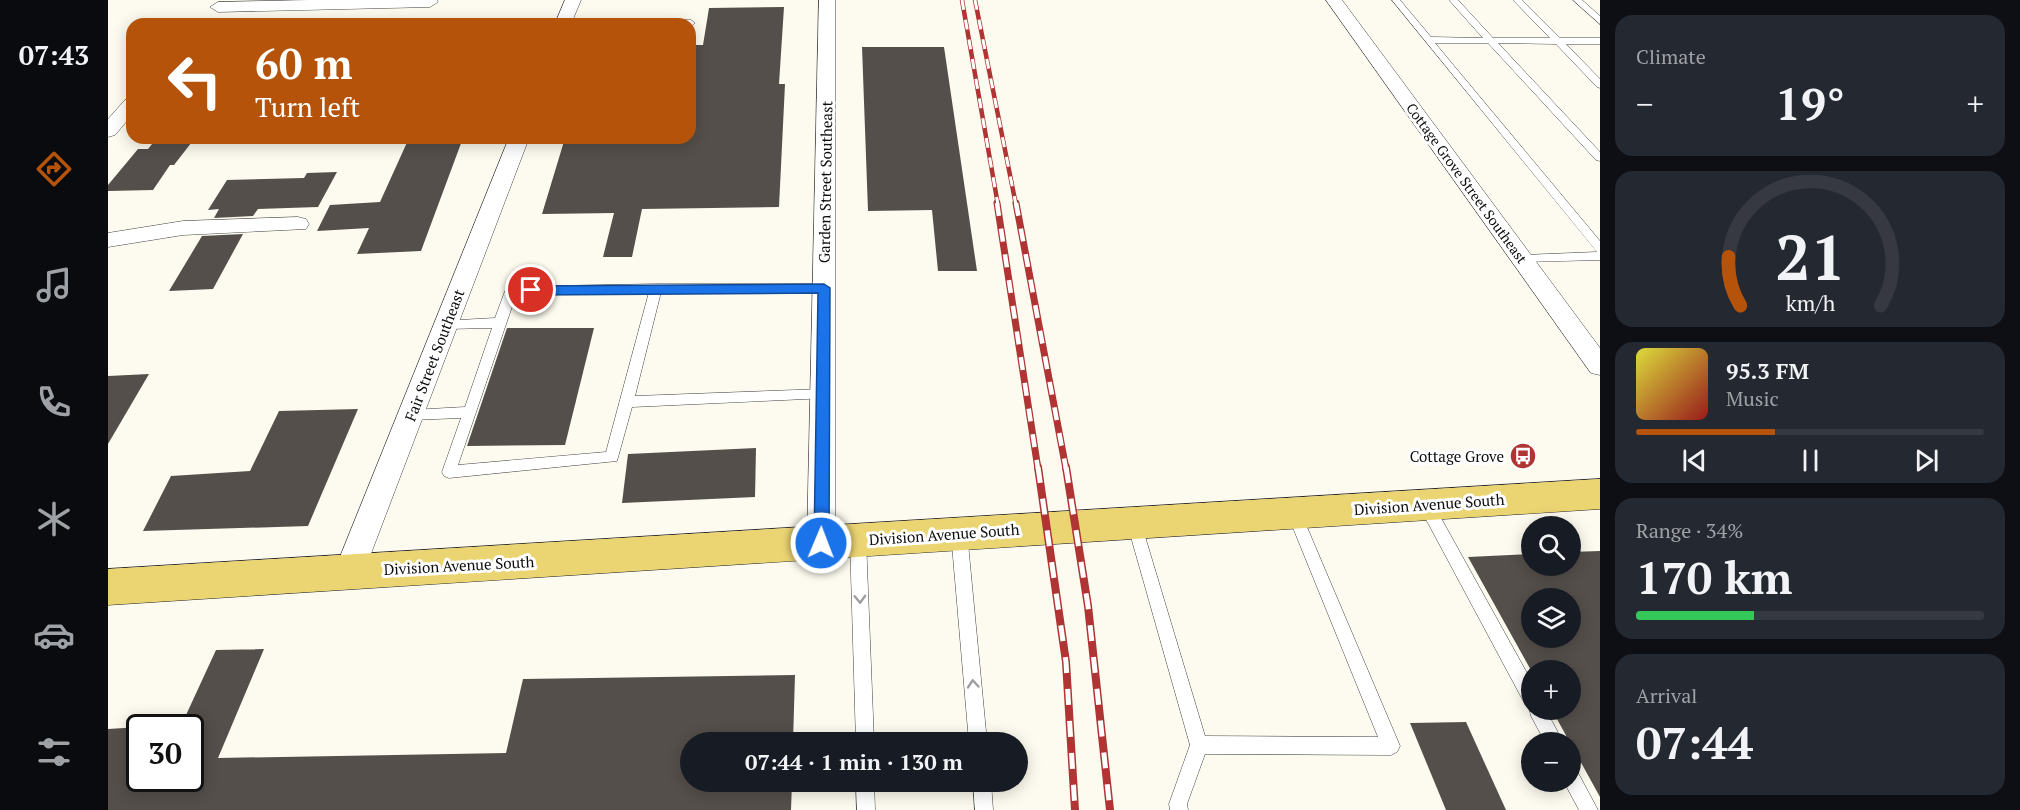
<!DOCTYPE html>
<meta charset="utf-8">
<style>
body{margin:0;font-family:"PT Serif",serif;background:#242831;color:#f1f3f6;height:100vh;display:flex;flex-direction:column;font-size:22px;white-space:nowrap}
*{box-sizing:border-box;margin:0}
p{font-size:20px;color:#9ea1a6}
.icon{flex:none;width:33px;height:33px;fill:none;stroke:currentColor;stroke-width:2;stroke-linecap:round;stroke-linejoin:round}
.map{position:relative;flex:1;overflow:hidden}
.side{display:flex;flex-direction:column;gap:15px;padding:15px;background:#0d0f14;width:420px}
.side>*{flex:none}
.hud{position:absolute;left:18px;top:18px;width:570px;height:126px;border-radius:18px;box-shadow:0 3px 15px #0003;background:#b45309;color:#fff;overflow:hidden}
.fabs{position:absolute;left:1413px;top:516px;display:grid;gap:12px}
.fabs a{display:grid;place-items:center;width:60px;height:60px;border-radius:50%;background:#171b24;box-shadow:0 3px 15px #0003;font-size:30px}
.speed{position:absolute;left:18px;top:714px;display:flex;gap:12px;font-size:30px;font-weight:700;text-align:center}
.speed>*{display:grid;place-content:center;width:78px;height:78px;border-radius:50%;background:#171b24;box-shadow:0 3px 15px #0003;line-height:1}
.speed .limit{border:3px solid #111;border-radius:9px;background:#fff;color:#111}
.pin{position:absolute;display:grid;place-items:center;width:51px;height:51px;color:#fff;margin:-26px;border:3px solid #fff;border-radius:50%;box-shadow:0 2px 6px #0007}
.me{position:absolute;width:66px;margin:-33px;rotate:1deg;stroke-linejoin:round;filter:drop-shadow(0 0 4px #0008)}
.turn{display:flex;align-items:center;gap:21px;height:126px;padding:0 30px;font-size:27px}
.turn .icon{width:78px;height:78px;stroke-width:2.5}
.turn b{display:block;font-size:42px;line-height:51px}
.big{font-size:45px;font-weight:600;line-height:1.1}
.side .card{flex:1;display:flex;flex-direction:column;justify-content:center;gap:9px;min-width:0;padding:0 21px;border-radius:18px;background:#242831}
.side .dial{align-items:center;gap:0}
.dial svg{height:156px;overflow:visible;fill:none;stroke:#363941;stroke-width:7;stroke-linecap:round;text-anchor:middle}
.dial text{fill:#f1f3f6;stroke:none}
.song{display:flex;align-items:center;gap:18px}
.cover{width:72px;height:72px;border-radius:9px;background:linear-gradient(135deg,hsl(60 70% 55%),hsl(0 70% 35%))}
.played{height:6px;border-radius:3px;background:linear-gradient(90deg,#b45309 40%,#363941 40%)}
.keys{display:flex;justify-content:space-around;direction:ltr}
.heat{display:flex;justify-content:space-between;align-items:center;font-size:33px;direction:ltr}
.charge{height:9px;border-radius:4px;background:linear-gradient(90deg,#34c759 34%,#363941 0)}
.trip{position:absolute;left:572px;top:732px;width:348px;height:60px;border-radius:30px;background:#171b24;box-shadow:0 3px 15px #0003;font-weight:600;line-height:60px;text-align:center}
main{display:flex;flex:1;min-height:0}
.tabs{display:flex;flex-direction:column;width:108px;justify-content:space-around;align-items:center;background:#090b0e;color:#9ea1a6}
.tabs .icon{width:42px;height:42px}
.tabs .active{color:#b45309}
.tabs b{font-size:27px;color:#f1f3f6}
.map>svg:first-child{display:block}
</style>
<main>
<nav class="tabs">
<b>07:43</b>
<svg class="icon active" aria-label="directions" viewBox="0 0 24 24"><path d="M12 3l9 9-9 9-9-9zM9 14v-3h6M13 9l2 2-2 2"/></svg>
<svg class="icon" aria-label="music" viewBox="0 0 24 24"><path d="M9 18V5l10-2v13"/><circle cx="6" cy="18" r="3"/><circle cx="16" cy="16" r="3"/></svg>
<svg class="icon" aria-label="phone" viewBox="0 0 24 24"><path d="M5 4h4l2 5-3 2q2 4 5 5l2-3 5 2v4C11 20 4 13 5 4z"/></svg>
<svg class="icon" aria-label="climate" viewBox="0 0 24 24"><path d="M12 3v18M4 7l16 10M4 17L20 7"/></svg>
<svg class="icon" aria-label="car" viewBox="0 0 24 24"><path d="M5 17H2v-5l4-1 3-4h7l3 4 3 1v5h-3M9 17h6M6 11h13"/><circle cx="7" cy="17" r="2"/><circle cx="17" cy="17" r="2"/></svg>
<svg class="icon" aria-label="filters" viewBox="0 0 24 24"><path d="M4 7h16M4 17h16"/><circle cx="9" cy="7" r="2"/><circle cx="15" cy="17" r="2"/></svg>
</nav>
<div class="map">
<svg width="1492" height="810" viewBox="0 0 1492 810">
<rect width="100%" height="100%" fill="#fdfbef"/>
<g fill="#554f4b" fill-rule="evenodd">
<polygon points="676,7 671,84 677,84 671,207 534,209 524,257 495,257 506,213 434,214 457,138 582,138 582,45 595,45 601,8"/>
<polygon points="754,47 836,47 869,271 830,271 824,210 760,211"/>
<polygon points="49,138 87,138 66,165 62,165 45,190 0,191 0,185 30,149 40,149"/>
<polygon points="301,138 355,138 313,251 249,254 261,228 209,231 222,205 272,202"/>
<polygon points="229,172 210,207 150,209 145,216 106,218 111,209 100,210 119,180 196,178 199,173"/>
<polygon points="135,234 105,289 61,291 94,236"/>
<polygon points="399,328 486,328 457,445 359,446"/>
<polygon points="41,374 0,444 0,376"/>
<polygon points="250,409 200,526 35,531 63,476 142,471 171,411"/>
<polygon points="648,448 647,497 514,503 520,454"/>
<path d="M1492,551V797L1444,710H1462V670L1424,672L1360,557L1424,554V566H1462V552ZM1424,598H1462V638H1424Z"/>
<polygon points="156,649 110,758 398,753 415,679 687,675 685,742 582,742 582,782 684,782 683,810 0,810 0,729 32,727 32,778 82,778 82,728 72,728 108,650"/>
<polygon points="1358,722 1398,810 1338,810 1302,723"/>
</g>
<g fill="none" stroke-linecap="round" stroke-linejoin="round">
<defs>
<g id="service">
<polygon points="1284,0 1292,0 1323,37 1375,38 1341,0 1350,0 1385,38 1442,38 1405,0 1414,0 1452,38 1492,38 1492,44 1458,44 1492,79 1492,88 1489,87 1448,44 1390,43 1492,152 1492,161 1488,160 1380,43 1327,43 1492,241 1492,260 1411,262 1409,259 1411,256 1415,255 1489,252"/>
<polygon points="1465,0 1474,0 1492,16 1492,24"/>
<polygon points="456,20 583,20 587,23 583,26 452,24"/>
<path d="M548,284H716L722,288L716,292H553L527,396L715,389L720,390L722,394L720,398L524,407L509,461L341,478L336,476L334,472L353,418L303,420L298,419L296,415L298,411L303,410L357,407L384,328L338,329L332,324L334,321L387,318L397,291L403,287ZM541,292L498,452L350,465L408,295Z"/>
<polygon points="1318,499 1323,500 1424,682 1424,710 1438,710 1455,742 1437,742 1423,716 1421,707 1418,706 1313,510 1311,505 1313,500"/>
<polygon points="1186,506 1191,508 1193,513 1292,746 1289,752 1283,755 1097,754 1079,804 1080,810 1062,810 1061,804 1082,745 1019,523 1021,518 1026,516 1031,518 1033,523 1097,736 1270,737 1179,513 1181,508"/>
<polygon points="851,526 856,528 859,533 879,742 861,742 843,533 846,528"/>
<polygon points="750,533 755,535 758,540 766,742 748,742 742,540 745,535"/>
<polygon points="1462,766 1468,769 1490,810 1471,810 1456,782 1462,782"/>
<polygon points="748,782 766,782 767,810 749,810"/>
<polygon points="865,782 883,782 885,810 867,810"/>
</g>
<g id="minor">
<polygon points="201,0 329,0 330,2 322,7 110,12 102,7 110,2"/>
<polygon points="457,0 473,0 463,24 447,24"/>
<polygon points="711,0 727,0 727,543 723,552 713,556 703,552 699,543"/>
<polygon points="1218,0 1234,0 1492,348 1492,375 1483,373"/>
<polygon points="24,98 24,115 7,135 0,137 0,119 17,100"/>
<polygon points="401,138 421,138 256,572 251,582 241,586 231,582 226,572"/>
<polygon points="190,217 198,219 201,224 198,229 75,235 0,247 0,233 75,221"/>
</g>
<polygon id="primary" points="1492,479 1492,509 0,605 0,569"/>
</defs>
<use href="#service" stroke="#404040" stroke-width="1"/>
<use href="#minor" stroke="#404040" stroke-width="1"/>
<use href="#primary" stroke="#1e1e1e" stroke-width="1"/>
<use href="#service" fill="#fff" fill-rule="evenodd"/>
<use href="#minor" fill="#fff" fill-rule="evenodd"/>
<use href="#primary" fill="#ebd472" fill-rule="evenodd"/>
<defs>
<g id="rail-far2">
<polyline points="854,0 890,205"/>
<polyline points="867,0 908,205"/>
</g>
<g id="rail-far1">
<polyline points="889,203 930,469"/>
<polyline points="908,203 958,469"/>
</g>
<g id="rail">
<polyline points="930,467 958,662 967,810"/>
<polyline points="958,467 980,606 1002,810"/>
</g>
</defs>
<use href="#rail-far2" stroke="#af3433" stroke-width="4.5"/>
<use href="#rail-far1" stroke="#af3433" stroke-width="7"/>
<use href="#rail" stroke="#af3433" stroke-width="8"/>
<use href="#rail-far2" stroke="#fff" stroke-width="3" stroke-dasharray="10" stroke-linecap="butt"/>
<use href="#rail-far1" stroke="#fff" stroke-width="4.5" stroke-dasharray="13" stroke-linecap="butt"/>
<use href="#rail" stroke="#fff" stroke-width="5" stroke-dasharray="16" stroke-linecap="butt"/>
</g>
<defs><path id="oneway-chevron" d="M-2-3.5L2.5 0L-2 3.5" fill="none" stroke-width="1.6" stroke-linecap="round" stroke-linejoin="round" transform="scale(1.5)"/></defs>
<g stroke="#9e9e9e">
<use href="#oneway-chevron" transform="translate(752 599) rotate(88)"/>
<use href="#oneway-chevron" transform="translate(865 684) rotate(-95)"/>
</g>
<polygon fill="#1a73e8" stroke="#114b97" stroke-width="1.5" points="716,284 722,288 721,543 719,548 713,550 708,548 706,543 710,293 423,295 417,290 423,286"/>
<defs>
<symbol id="bus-disc" viewBox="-11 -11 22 22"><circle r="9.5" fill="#af3433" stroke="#fff"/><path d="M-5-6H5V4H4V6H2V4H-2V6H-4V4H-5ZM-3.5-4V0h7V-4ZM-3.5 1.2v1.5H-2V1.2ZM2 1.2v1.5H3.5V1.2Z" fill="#fff"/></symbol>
</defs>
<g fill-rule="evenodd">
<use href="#bus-disc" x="1400" y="441" width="30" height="30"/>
</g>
<g text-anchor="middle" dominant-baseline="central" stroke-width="6" stroke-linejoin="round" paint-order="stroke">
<g font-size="14" fill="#0d0d0d" stroke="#fff">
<text transform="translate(1359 183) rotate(54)">Cottage Grove Street Southeast</text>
</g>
<g font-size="15" fill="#0d0d0d" stroke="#fff">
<text transform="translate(717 182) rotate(-89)">Garden Street Southeast</text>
<text transform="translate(326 355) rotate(-69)">Fair Street Southeast</text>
<text transform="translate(1321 504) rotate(-4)">Division Avenue South</text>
<text transform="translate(836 534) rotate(-4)">Division Avenue South</text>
<text transform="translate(351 565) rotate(-3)">Division Avenue South</text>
</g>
<g font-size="15" fill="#0d0d0d" stroke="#fff" text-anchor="end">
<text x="1396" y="456">Cottage Grove</text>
</g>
</g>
</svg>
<div class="fabs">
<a><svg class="icon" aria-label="search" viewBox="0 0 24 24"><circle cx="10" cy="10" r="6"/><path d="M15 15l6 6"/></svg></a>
<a><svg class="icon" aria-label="layers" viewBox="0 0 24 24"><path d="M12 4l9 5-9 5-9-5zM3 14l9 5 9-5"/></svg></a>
<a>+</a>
<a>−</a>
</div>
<div class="speed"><div class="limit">30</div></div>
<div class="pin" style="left:423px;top:290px;background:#d93025"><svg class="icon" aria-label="arrive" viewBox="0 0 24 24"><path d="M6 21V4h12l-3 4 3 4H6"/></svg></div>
<svg class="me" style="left:713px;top:543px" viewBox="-20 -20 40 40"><circle r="17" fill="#1a73e8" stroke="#fff" stroke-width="3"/><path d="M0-11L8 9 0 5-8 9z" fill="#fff"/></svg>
<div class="trip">07:44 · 1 min · 130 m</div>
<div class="hud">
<div class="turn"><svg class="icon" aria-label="left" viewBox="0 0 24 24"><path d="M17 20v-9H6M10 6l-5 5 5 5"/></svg><div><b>60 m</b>Turn left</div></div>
</div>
</div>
<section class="side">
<div class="card"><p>Climate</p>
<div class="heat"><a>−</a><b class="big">19°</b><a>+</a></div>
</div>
<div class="card dial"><svg viewBox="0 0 100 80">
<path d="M14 69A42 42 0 1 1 86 69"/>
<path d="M14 69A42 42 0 0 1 8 44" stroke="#b45309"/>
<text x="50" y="56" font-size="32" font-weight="700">21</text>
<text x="50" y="72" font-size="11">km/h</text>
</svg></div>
<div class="card">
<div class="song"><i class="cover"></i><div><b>95.3 FM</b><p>Music</p></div></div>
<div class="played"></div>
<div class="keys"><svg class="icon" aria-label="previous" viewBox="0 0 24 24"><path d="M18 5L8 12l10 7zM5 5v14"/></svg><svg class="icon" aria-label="pause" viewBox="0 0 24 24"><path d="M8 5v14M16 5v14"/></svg><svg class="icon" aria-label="next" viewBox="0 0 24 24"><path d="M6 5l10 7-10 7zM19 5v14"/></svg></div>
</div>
<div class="card"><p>Range · 34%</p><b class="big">170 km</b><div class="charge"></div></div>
<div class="card"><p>Arrival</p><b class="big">07:44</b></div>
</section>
</main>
